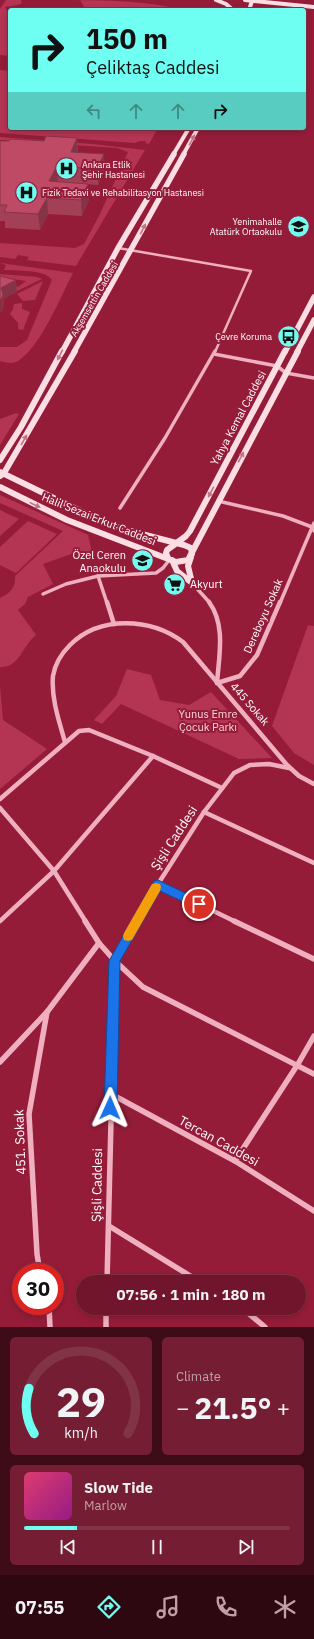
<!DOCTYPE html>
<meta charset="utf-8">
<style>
body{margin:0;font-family:"IBM Plex Sans",sans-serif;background:#751e33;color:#f1f3f6;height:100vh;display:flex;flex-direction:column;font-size:15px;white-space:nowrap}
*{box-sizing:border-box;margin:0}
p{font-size:13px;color:#c09fa9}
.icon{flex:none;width:22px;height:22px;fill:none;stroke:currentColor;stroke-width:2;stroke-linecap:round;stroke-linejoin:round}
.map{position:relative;height:1327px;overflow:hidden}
.side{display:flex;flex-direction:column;gap:10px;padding:10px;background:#3e0c18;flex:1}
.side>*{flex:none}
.guide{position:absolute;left:8px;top:8px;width:298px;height:122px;border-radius:4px;box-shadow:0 2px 6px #0003,0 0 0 1px #823447;background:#6efff2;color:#111;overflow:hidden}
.speed{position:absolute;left:12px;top:1263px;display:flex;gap:8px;font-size:20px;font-weight:700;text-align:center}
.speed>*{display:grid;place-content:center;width:52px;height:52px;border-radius:50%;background:#70152b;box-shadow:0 2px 6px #0003,0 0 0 1px #823447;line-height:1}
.speed .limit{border:6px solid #d22;background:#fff;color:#111}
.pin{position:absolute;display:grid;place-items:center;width:34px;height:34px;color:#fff;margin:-17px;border:2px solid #fff;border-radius:50%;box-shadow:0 1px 4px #0007}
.me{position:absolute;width:44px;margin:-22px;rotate:1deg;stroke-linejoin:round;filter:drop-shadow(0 0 3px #0008)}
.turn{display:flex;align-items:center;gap:14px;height:84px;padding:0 12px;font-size:18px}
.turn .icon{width:52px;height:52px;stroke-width:2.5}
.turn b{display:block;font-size:28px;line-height:34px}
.lanes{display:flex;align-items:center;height:38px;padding:0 12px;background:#0003;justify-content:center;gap:20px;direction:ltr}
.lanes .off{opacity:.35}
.big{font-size:30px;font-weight:700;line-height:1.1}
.side .widget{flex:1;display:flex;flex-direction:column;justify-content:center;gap:6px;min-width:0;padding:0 14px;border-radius:6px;background:#751e33}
.side .dial{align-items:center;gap:0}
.dial svg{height:104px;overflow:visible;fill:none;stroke:#823447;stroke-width:7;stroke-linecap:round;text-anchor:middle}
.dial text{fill:#f1f3f6;stroke:none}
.song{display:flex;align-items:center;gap:12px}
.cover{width:48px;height:48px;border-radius:6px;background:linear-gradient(135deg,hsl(340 70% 55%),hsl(310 70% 35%))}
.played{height:4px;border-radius:2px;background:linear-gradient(90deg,#6efff2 20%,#823447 20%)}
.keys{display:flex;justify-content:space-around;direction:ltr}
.heat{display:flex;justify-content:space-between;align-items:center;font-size:22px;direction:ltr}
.side .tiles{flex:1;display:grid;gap:10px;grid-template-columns:1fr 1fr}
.widget:last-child{grid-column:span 2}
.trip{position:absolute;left:76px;top:1275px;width:230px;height:40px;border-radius:20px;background:#70152b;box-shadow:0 2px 6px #0003,0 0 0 1px #823447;font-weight:700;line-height:40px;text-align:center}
.tab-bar{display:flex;height:64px;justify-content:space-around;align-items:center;background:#2d0811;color:#c09fa9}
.tab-bar .icon{width:28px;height:28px}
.tab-bar .on{color:#6efff2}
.tab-bar b{font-size:18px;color:#f1f3f6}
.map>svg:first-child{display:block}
</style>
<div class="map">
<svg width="314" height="1327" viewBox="0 0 314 1327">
<rect width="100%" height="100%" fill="#951c39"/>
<g fill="#b43453">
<polygon points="6,0 21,0 22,3 18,5 5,7 10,18 10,56 0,55 0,9"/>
<path d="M56,0C92,0 149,0 181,10H86L80,0Z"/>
<polygon points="0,70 10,71 10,128 158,128 149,144 145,143 146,141 140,141 135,143 0,133"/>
<polygon points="0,137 92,144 145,150 76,266 27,260 29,257 18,255 15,259 0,257 0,243 75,248 84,244 100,214 128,152 117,148 0,140"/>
<path d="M0,263L73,273C60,298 41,346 18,361C13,364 6,363 0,361V347H17L27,340L52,280C45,269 16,271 4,270L6,265Z"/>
<polygon points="0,274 37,277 42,279 17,291 8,288 12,284 18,287 26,281 0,277"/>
<polygon points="43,281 35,300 23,301 17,294"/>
<polygon points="22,303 22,309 30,312 23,330 18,329 18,323 10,314 13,309 14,304"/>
<polygon points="16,413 19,414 0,445 0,419"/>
<path d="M0,495L88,535L92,552L71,554L43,564L53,584L28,597L25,604L18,610L36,635C22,646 20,667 1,667L0,668V598C10,593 16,588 15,576L63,531L0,503Z"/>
<polygon points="0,510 19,519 0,536"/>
<polygon points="28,521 57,534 16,573 0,565 0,547"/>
<polygon points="308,625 314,626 314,765 294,753 272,726"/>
<polygon points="127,669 151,675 160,700 189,705 211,692 272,758 239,759 121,704 102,724 94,720 116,696"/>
<polygon points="0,686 3,720 47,749 0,789"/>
</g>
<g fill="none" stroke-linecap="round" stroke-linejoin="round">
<polyline stroke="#efafbf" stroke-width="2.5" points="118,248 251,271 215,352"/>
<g stroke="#efafbf" stroke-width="3.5">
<polyline points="214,354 277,366 286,373 314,378"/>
<polyline points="218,501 283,516 312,527 314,531"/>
<polyline points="120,508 165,438 215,351"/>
<polyline points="98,576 107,603"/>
<polyline points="192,583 210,603"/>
<polyline points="43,594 66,584 98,576 156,573 163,568 170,559"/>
<polyline points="280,603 314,523"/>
</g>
<g stroke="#efafbf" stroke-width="4.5">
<polyline points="107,602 114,624"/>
<path d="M209,602C226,625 219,656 217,683"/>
<polyline points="217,683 240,676 257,655 280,602"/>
<path d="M65,742C59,721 51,698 53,676C55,663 62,653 70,645C100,615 151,618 183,642L287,765L299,776L314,784"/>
<polyline points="0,799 79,731 89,730 153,756 222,788"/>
<polyline points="0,808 54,871 86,922"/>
<polyline points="204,812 314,863"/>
<polyline points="158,884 236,922"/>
<polyline points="0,921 54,871 153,756"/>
<polyline points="137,922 158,884 204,812 234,773 250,765 269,764 289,768"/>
</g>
<g stroke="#efafbf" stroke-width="5.5">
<polyline points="85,921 99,943 115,961 143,987 314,1074"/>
<polyline points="234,921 314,959"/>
<polyline points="0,1062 47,1012 99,943"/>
<polyline points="111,1094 235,1161 314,1211"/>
<polyline points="235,1161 298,1064 314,1036"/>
<polyline points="109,1226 200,1282"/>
<polyline points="40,1272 37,1254 29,1114 47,1012"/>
<polyline points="107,1282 115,961 138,921"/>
<polyline points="49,1306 50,1327"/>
<polyline points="106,1308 106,1327"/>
<polyline points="242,1308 265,1327"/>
</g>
<g stroke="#fbdde4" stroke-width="4">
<polyline points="216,0 226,4 233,10"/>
<polyline points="245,0 314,7"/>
<polyline points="249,10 252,1"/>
<polyline points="173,155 189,128"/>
<polyline points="183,155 198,128"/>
</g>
<g stroke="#fbdde4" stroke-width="5.5">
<polyline points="62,352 118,248 174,154"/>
<polyline points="74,352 184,154"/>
<polyline points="285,352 314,297"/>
<polyline points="297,352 314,320"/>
</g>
<g stroke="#fbdde4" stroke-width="6">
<polyline points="0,460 21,427 62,351"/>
<polyline points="0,472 101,521 130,531 184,545 191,548 192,554"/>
<polyline points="0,476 4,473 75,351"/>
<polyline points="0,487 67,520 176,562 188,560 298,351"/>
<polyline points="191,557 188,566 192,583"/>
<polyline points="168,558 166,553 167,550 186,536 190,531 285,351"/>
<polyline points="172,560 177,571 192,583"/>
</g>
</g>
<polygon fill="#a34058" points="77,138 78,152 104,170 98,185 58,182 89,200 82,216 48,214 40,230 5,228 5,221 0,221 0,141 44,141"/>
<g fill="#853447">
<polygon points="77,138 78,154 71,152"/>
<polygon points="104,154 104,170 98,185 97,169"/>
<polygon points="57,166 58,182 49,181"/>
<polygon points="88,184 89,200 82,216 81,200"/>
<polygon points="47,198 48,214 40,230 38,214"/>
<polygon points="16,280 17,292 4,299 4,306 3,310 0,313 1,288"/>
</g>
<g fill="#be4a66" stroke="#853447">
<polygon points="46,136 77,138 71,152 104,154 97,169 57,166 49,181 88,184 81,200 47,198 38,214 4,212 7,205 0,205 0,141 9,141 11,139 44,141"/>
<polygon points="0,276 16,280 1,288 3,294 2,298 0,300"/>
</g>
<defs><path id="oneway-solid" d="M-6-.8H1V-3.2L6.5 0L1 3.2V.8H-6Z"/></defs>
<g fill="#c37386">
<use href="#oneway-solid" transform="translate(192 140) rotate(-62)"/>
<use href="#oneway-solid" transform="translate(143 229) rotate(-63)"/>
<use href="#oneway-solid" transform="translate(60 355) rotate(118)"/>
<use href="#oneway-solid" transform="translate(24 440) rotate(-60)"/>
<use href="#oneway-solid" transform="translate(241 457) rotate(-62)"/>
<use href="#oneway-solid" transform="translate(211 492) rotate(118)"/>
<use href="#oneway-solid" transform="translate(35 505) rotate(26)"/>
</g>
<polygon fill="#1a73e8" stroke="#114b97" points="158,880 202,901 204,904 202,907 199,909 160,891 120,961 117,1108 115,1113 110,1115 106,1113 104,1108 109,961 154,881"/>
<polygon fill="#f59e0b" points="156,883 160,884 161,887 160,891 132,940 128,941 124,940 123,936 124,933 152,884"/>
<defs>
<symbol id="hospital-disc" viewBox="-11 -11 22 22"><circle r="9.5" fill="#6efff2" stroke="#951c39"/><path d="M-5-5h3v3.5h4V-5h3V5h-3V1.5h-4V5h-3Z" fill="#111"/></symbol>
<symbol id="school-disc" viewBox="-11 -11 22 22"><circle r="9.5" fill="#6efff2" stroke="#951c39"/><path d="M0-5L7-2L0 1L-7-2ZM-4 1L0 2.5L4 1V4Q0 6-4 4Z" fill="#111"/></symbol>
<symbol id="bus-disc" viewBox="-11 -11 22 22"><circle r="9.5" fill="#6efff2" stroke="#951c39"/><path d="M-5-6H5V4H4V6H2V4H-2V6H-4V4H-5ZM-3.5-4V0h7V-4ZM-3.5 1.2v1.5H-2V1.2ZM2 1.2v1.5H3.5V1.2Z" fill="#111"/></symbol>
<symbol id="supermarket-disc" viewBox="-11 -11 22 22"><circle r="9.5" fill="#6efff2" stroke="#951c39"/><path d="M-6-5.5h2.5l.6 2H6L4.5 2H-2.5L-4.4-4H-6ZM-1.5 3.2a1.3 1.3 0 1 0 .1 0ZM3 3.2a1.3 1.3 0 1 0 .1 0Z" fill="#111"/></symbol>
</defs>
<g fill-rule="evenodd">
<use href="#hospital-disc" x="54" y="156" width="25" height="25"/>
<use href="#hospital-disc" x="14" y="180" width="25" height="25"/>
<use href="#school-disc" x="286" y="214" width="25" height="25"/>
<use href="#bus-disc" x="276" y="324" width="25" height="25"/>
<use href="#school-disc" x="130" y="548" width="25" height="25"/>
<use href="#supermarket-disc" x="162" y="572" width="25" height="25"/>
</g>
<g text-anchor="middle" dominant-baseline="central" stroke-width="4" stroke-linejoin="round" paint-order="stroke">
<g font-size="9" fill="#fff" stroke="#951c39" text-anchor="start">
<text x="82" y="164">Ankara Etlik<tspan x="82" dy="10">Şehir Hastanesi</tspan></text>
<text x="42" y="192">Fizik Tedavi ve Rehabilitasyon Hastanesi</text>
<text x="282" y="221" text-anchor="end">Yenimahalle<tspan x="282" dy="10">Atatürk Ortaokulu</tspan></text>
<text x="272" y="336" text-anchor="end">Çevre Koruma</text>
</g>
<g font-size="9" fill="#fff" stroke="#951c39">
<text transform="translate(94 299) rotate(-60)">Akşemsettin Caddesi</text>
</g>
<g font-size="11" fill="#fff" stroke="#951c39">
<text transform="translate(238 418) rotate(-62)">Yahya Kemal Caddesi</text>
<text transform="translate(99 519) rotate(22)">Halil Sezai Erkut Caddesi</text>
<text transform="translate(263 616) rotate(-66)">Dereboyu Sokak</text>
<text transform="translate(250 704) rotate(49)">445 Sokak</text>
</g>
<g font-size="11" fill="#fff" stroke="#951c39" text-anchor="end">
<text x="126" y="555">Özel Ceren<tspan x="126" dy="13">Anaokulu</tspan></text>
<text x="190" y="584" text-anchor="start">Akyurt</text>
</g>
<g font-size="11" fill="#fbd6df" stroke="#951c39">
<text x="208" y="714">Yunus Emre<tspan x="208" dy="13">Çocuk Parkı</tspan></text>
</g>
<g font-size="13" fill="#fff" stroke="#951c39">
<text transform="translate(174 838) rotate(-57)">Şişli Caddesi</text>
<text transform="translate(219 1141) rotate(29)">Tercan Caddesi</text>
<text transform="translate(20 1142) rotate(-92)">451. Sokak</text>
<text transform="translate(97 1185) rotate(-89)">Şişli Caddesi</text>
</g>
</g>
</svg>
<div class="speed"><div class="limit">30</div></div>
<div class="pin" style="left:199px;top:904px;background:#d93025"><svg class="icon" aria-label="arrive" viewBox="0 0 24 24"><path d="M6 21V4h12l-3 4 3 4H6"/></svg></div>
<svg class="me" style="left:110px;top:1108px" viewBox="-20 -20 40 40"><path d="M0-17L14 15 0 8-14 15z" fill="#1a73e8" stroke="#fff" stroke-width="4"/></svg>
<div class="trip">07:56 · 1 min · 180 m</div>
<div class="guide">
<div class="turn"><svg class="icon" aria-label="right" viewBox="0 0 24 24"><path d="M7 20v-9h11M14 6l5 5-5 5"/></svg><div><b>150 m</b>Çeliktaş Caddesi</div></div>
<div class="lanes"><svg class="icon off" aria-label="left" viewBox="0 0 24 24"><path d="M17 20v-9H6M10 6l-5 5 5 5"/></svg><svg class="icon off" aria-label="ahead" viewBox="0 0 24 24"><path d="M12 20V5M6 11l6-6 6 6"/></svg><svg class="icon off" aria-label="ahead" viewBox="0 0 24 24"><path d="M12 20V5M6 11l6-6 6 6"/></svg><svg class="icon" aria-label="right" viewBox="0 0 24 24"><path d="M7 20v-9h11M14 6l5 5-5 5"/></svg></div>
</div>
</div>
<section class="side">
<div class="tiles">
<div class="widget dial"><svg viewBox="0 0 100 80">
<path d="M14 69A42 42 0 1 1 86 69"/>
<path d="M14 69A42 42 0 0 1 10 34" stroke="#6efff2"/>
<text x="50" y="56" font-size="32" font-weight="700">29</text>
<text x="50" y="72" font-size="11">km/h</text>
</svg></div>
<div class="widget"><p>Climate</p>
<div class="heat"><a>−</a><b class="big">21.5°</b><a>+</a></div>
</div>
<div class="widget">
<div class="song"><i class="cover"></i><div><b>Slow Tide</b><p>Marlow</p></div></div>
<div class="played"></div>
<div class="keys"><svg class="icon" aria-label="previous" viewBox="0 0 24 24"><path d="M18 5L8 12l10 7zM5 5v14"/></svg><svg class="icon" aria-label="pause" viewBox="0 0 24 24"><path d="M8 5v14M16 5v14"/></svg><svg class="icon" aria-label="next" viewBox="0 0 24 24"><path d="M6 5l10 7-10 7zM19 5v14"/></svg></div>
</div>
</div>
</section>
<nav class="tab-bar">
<b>07:55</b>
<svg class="icon on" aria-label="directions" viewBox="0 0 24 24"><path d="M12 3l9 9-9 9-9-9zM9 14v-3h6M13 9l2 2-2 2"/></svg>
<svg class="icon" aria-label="music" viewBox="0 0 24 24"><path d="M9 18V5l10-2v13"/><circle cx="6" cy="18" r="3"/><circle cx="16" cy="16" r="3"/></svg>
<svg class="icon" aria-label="phone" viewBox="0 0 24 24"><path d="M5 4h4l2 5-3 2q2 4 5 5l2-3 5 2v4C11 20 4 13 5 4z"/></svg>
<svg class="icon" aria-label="climate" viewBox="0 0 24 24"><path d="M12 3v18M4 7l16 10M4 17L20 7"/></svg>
</nav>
